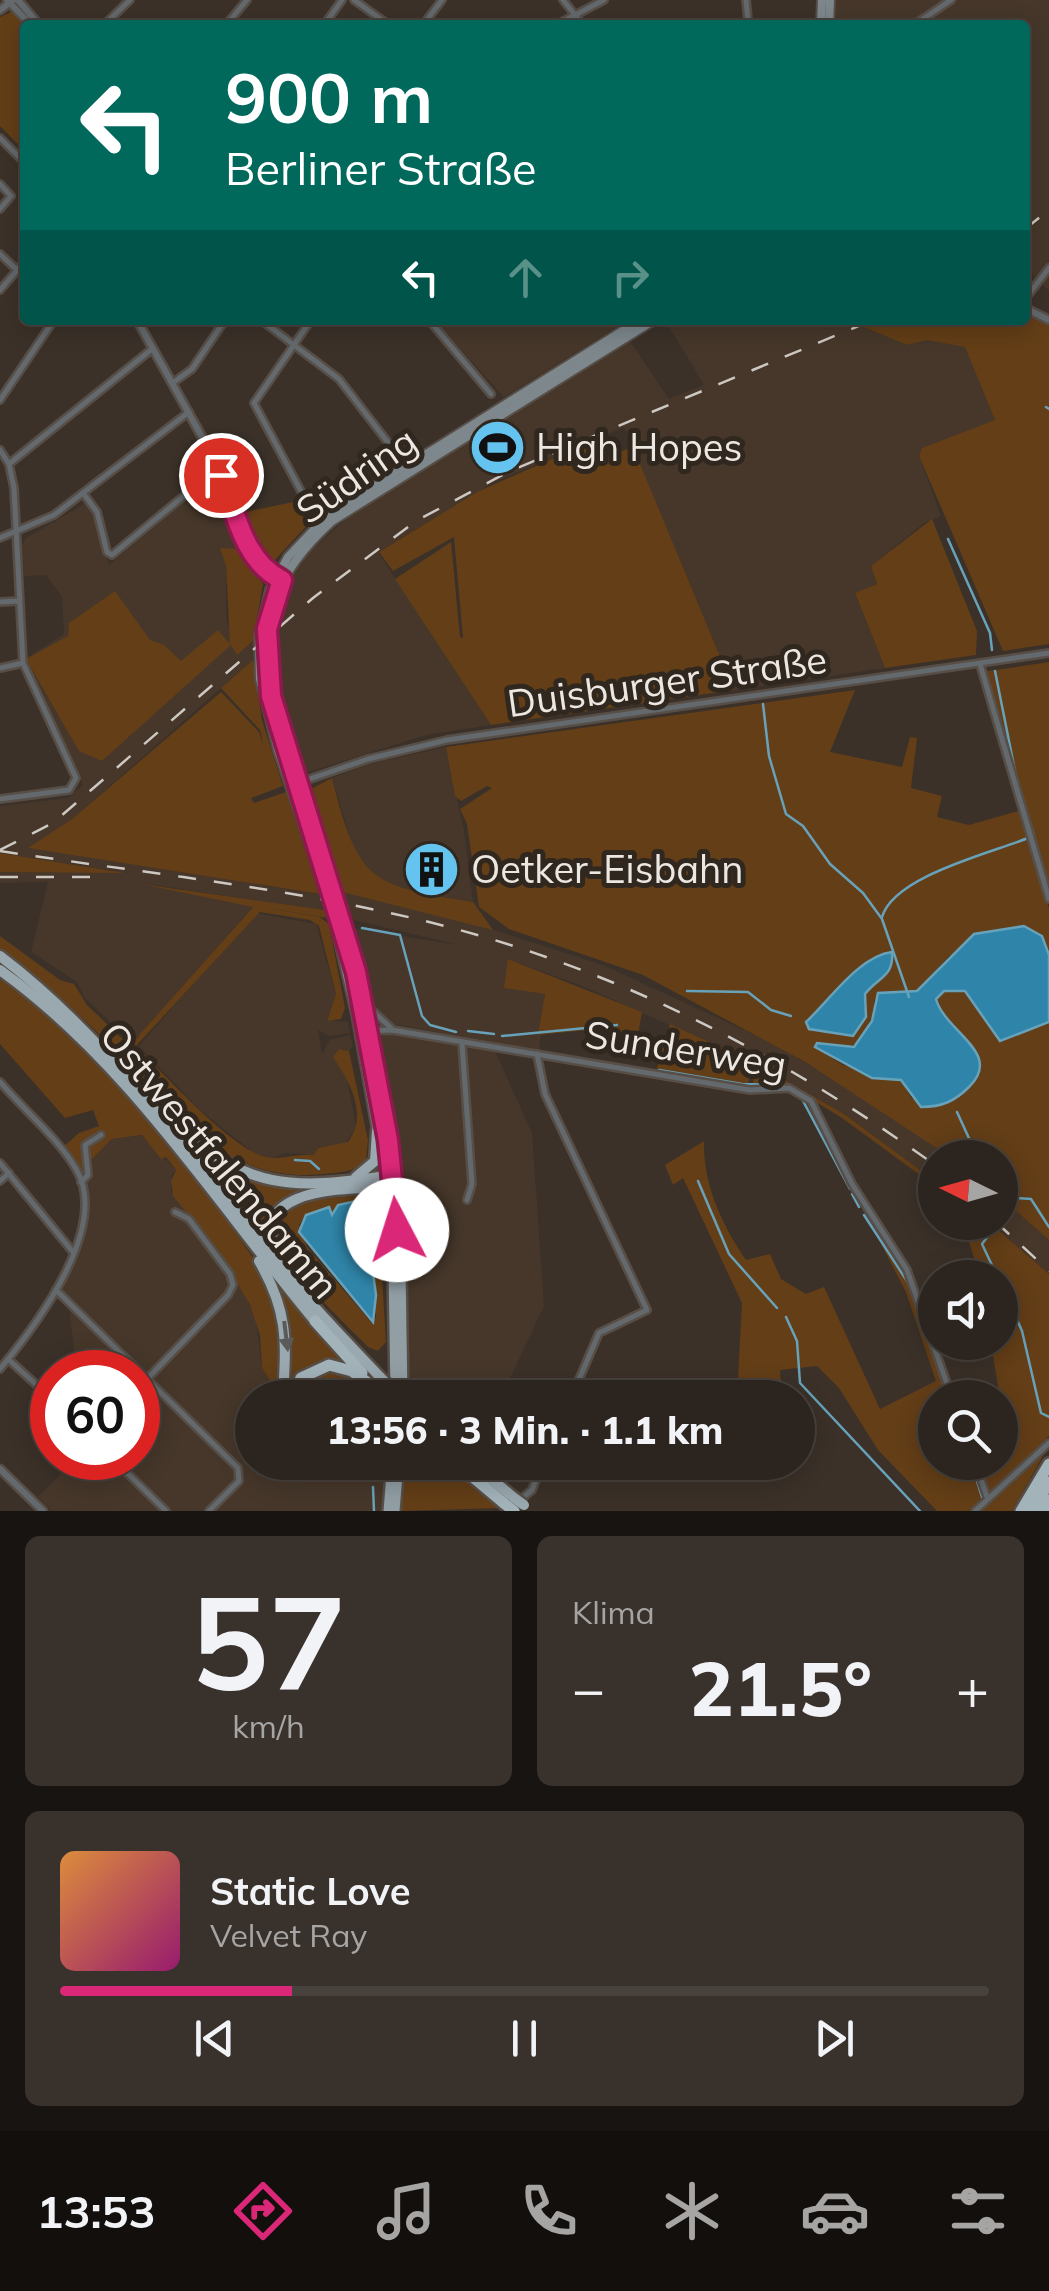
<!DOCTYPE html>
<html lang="de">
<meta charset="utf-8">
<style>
body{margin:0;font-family:Mulish,sans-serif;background:#38312c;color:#f1f3f6;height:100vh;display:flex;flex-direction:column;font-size:38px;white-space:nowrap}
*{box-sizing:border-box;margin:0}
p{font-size:32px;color:#a6a5a4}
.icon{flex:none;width:55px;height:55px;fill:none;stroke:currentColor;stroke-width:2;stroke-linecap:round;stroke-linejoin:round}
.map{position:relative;height:1511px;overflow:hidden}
.drawer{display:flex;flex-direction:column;gap:25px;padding:25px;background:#181411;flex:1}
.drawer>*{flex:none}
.guide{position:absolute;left:20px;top:20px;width:1010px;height:305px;border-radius:10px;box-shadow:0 5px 25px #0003,0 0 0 2px #48423d;background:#00695c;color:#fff;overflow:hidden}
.needle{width:65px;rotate:275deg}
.fabs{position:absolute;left:918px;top:1140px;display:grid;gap:20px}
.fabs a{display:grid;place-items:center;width:100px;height:100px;border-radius:50%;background:#2c251f;box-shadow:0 5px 25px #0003,0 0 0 2px #48423d;font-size:50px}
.speed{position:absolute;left:30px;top:1350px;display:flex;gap:20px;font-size:50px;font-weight:700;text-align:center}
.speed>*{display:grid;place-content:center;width:130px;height:130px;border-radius:50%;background:#2c251f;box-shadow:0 5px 25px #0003,0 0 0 2px #48423d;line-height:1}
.speed .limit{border:15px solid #d22;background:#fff;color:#111}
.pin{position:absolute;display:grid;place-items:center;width:85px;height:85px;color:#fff;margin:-42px;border:5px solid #fff;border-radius:50%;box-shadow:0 2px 10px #0007}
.me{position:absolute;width:110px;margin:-55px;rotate:355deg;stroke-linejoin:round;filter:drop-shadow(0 0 8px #0008)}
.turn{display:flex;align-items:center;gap:35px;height:210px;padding:0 40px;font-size:45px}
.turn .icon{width:130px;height:130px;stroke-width:2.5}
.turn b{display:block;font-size:70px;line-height:85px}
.lanes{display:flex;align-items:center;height:95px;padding:0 40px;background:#0003;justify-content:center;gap:50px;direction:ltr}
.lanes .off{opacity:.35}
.big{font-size:75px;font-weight:800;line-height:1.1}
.drawer .tile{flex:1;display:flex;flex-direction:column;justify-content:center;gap:15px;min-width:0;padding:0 35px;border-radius:15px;background:#38312c}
.drawer .dial{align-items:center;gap:0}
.dial b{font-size:130px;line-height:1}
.song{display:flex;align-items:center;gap:30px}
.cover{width:120px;height:120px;border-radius:15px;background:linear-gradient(135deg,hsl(30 70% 55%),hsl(320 70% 35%))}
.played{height:10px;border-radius:5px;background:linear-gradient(90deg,#db2777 25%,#48423d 25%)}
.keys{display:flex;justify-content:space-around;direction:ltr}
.heat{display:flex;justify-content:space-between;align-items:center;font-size:55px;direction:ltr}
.drawer .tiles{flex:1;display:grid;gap:25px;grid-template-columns:1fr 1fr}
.tile:last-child{grid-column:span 2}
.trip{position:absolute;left:235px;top:1380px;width:580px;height:100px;border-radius:50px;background:#2c251f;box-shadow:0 5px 25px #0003,0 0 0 2px #48423d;font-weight:800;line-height:100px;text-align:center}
.dock{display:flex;height:160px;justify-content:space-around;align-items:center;background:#120f0c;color:#a6a5a4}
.dock .icon{width:70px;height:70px}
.dock .selected{color:#db2777}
.dock b{font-size:45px;color:#f1f3f6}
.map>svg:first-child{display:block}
</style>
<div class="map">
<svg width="1049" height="1511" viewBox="0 0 1049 1511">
<rect width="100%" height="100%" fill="#3b3129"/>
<g fill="#46372a">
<polygon points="835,0 1049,0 1049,291 1025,266 1025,25 834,25"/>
<polygon points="628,320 504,397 435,321 436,320"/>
<polygon points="665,320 880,320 866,326 907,345 926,340 965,346 996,420 922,448 919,456 941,516 924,523 871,566 877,584 855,594 885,668 734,690 624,427 492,483 378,552 491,725 426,735 305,773 299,771 277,698 272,642 283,591 302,558 351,515 630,341 669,399 704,385"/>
<polygon points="214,485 219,487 239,543 235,550 221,549 226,566 226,619 237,654 253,641 253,660 72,819 30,848 343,898 342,892 358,895 469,922 603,965 768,1041 857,1093 950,1157 935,1158 935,1181 844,1114 757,1064 582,986 508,959 545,994 539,1051 393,1024 368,1001 351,928 459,945 349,919 348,914 147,884 253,906 133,1044 85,998 77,982 31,952 48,882 0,883 0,872 115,871 0,853 0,806 68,798 83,785 25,659 64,634 62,597 46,575 24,576 22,545 26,538 86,503 93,511 109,565 186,500"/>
<polygon points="446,747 464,831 473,902 398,890 374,873 355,853 332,778 370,764"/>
<polygon points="255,913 316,924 336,994 327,1020 348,1022 350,1033 329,1036 318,1030 322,1054 330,1040 350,1035 353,1046 349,1051 342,1049 356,1128 344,1145 318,1148 314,1155 287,1153 271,1158 254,1153 201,1111 139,1046"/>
<polygon points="384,1034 495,1051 532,1133 544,1306 505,1389 408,1380 401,1214 377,1042"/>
<polygon points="142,1135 176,1170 172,1174 171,1191 241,1286 256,1320 262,1368 271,1382 270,1397 252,1398 252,1462 331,1463 381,1471 385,1483 382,1511 52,1511 38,1497 77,1458 138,1458 138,1372 83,1372 76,1366 69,1307 61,1299 54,1301 81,1242 87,1215 81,1170 112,1139"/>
<polygon points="1000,1197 1049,1240 1049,1274 990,1223 1000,1222"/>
</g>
<g fill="#633e17" fill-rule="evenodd">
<polygon points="12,12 25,25 25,151 0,126 0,17"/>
<polygon points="1025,314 1049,326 1049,644 1003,651 919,456 922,448 995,420 965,347 927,340 907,345 864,327 880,320 1025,320"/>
<polygon points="601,437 607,455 593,462 633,447 734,690 491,725 395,579 451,542 460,637 463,638 454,537 393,571 379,552 477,492"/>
<polygon points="293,502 297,509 308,503 314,518 273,562 258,549 241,513"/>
<polygon points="932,519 977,631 976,655 885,668 855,593 877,584 871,566"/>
<polygon points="220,548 241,549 263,584 253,641 237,655 231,645 102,761 79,751 26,659 68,636 69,623 115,591 150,640 164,645 181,661 218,630 230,644 226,566"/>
<polygon points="253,660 262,720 283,786 251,798 254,803 286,792 320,894 28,848 72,819 221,692 259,732 264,747 260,730 221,688"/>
<polygon points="1049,662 1049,887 982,672"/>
<path d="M855,690L830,752L902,767L910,737L917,738L911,788L942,796L937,817L969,825L1018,811L1049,908V955L1042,936L949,956L917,991L893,992L874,1000C876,1012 873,1014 869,1023C851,1054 855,1047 817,1043L815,1047L843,1065L901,1080L912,1099L969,1042L952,1030L936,999L944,990L965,991L1000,1041L1049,1022V1240L1000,1197V1158L950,1157L807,1063L643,975L509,929L479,907L467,824L460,809L492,788L487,786L461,801L455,796L446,747ZM882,953L865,994L866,1017L853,1036L809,1029L806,1022Z"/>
<path d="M332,778C358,882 371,886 473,902L493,930L342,892L307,791Z"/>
<polygon points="0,853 125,873 0,872"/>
<polygon points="141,884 325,910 328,918 255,906 320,917 329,924 345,1008 341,1019 327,1021 336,994 319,926 310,920 260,912 136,1046 133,1044 141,1033 253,907"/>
<path d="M0,936L60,980L74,984L87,1005L135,1051L140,1050C166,1076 233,1151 267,1157C281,1160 297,1153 314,1155L318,1148L348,1142C369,1114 349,1081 333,1057L339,1049L349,1051L368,1140L366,1161C355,1172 338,1173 323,1174C219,1185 165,1101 100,1035C68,1004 36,976 0,950Z"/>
<polygon points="508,959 642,1012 635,1052 616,1027 538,1035 545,994 504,988"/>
<path d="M0,977C101,1056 186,1159 258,1265C283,1315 283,1343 278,1397H270L271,1382L262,1368L260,1335L250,1305L220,1254L173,1196L171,1181L176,1170L166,1157L161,1159L142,1135L112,1139L81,1170L62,1148L79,1133L99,1126L93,1110L65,1118L0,1044Z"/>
<polygon points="670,1024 752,1062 748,1086 656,1071"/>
<polygon points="757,1064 844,1114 935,1181 935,1186 842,1118 790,1086 752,1087"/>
<path d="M704,1141C703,1185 722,1225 746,1260L770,1254L781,1279L806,1294L824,1287L880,1409L936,1381L906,1292L881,1244L886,1242L905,1270L949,1397L935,1398V1462L972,1463L984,1496L969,1511H937L878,1450L839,1388L817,1366L780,1370L782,1397H737L742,1303L683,1178L673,1185L665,1165Z"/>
<polygon points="203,1157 248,1181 306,1189 277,1206 270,1245"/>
<path d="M354,1196L368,1198L378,1212L386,1342L378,1351L368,1347C346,1323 247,1239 292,1209C309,1198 334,1198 354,1196ZM364,1208L376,1317L371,1322L307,1247L299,1225L306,1215Z"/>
<polygon points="963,1223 990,1223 1049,1274 1049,1436 990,1492 978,1463 1000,1462 1000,1398 991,1343 1000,1342 1000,1278 980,1277"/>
<path d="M276,1284L344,1362C313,1358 302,1372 288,1397L291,1338Z"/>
<polygon points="327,1372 352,1378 373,1397 300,1398 307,1383"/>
<polygon points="408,1380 505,1389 504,1397 410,1397"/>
<polygon points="1043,1456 1012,1511 980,1511 1038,1458"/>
<polygon points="405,1462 445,1463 501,1508 401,1511"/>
</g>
<g fill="#2f85a9" stroke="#68a2ba" stroke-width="2.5">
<path d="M1024,926L1042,936L1049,955V1022L1000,1041L965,991H944L936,999C945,1032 1004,1053 969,1087C955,1101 942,1107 921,1107L901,1080L872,1078L815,1047L817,1043L854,1047L872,1021L878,993L917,991L974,934Z"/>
<path d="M892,952C894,977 878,977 865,994L866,1017L853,1036L809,1029L806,1022C829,1001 859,956 892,952Z"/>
<polygon points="356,1201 364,1208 376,1295 373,1322 299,1232 306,1215 329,1207 332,1215 338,1205"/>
</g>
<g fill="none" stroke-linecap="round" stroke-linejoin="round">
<g stroke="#68a2ba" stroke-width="2.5">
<polyline points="1046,407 1049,409"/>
<polyline points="948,539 990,633 992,650"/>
<polyline points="995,671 1018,786"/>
<polyline points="763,704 769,756 786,814 803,826 830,864 863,893 882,919 909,997"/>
<polyline points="1022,799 1034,835"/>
<path d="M882,917C894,876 991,853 1028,838"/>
<polyline points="362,928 400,935 422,1016 430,1025 456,1032"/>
<polyline points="687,991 748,992 771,1010 791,1016"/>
<polyline points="468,1031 494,1034"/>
<polyline points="502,1036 617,1025"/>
<polyline points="659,1070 742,1084 781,1085"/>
<polyline points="802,1099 850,1189"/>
<polyline points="957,1112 978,1158"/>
<polyline points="295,1160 310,1161 319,1169"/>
<polyline points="698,1181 729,1254 777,1308"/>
<polyline points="1000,1186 1016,1198 1013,1205"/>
<polyline points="852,1194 859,1207"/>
<polyline points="1016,1198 1031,1199 1049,1227"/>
<polyline points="864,1215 909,1284"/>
<polyline points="991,1232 982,1244 998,1278"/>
<polyline points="1000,1280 1022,1331 1041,1413 1049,1417"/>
<polyline points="917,1306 948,1398"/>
<polyline points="786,1317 797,1341 800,1383 920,1511"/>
<polyline points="971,1462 982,1497"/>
<polyline points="339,1465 343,1471 364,1472"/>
<polyline points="373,1487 374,1511"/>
</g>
<defs>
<g id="minor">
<polyline points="354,0 389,25"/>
<polyline points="563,0 583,25"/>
<polyline points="746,0 748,20"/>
<polyline points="104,25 130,0"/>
<polyline points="226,25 247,0"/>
<polyline points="324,25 342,0"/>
<polyline points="423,25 442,0"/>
<polyline points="556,25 604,0"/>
<polyline points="914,25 951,0"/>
<polyline points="0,138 25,163"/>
<polyline points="0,184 11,196 0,209"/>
<polyline points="0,254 17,270"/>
<polyline points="0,290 25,261"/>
<polyline points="1025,299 1049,268"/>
<polyline points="261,320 339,379 400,458"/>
<polyline points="311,320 254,403 311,510"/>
<polyline points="429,320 491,394"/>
<polyline points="174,382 192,369 225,320"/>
<polyline points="0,400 54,320"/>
<polyline points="0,450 9,464 14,488 23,663 76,778 69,790 0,799"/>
<polyline points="9,464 152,349"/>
<polyline points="83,493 97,512 107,552 112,555 185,495 221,475"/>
<polyline points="0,538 54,515 189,412"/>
<polyline points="0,602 19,601"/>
<polyline points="980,664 1049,899"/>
<polyline points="0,668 23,663"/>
<polyline points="298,783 368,759 447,740 1049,653"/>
<polyline points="363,1002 391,1028"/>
<polyline points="367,1031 392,1030 750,1090 789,1088 811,1101 852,1184 907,1270 952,1398"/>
<polyline points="462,1043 472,1184 467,1200"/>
<polyline points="537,1054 545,1094 647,1310 599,1333 571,1398"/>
<path d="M0,1082C24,1110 58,1138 76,1169C111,1227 35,1327 0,1369"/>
<polyline points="0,1163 73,1252"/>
<polyline points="0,1181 9,1173"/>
<polyline points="81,1182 88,1175 85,1145 101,1135"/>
<polyline points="56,1290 238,1468 239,1481 209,1511"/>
<polyline points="8,1359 52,1399"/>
<polyline points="147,1379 228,1295 233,1285 230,1274 189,1219 175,1212"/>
<polyline points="112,1458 166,1511"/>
<polyline points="975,1462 987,1497"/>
<polyline points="519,1501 532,1490 543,1462"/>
<polyline points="975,1511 1049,1443"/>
</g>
<g id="tertiary">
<polyline points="7,0 31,25"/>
<polyline points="18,0 39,25"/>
<polyline points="0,10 13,0"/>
<polyline points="1025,308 1049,320"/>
<polyline points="137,320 207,446 250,550 264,569 281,579"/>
<polyline points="0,1469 43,1511"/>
</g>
<g id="secondary">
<polyline points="821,25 822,0"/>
<polyline points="829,25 830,0"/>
<polyline points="385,1176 356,1014 331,907 278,750 260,679 259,637 270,590 288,557 326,517 640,320"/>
<path d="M393,1181L356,972L271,696C258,618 274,574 332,521L654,320"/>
</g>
<g id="primary">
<polyline points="385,1176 393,1268 395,1393"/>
<polyline points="393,1181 401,1268 403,1398"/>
<polyline points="388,1511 392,1462"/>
<polyline points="395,1511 399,1462"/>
</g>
<g id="trunk">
<path d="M0,956C117,1045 194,1164 287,1275C316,1311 349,1344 380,1377"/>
<path d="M0,970C128,1062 215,1201 315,1321"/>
<path d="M176,1123C245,1190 293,1190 385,1176"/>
<polyline points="356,1177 375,1161 377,1131"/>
<path d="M279,1259C242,1187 343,1189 386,1187"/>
<path d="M259,1261C289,1313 286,1341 283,1398"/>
<polyline points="471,1462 513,1497"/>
</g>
<g id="motorway">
<polyline points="315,1321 362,1373"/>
<polyline points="292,1398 301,1378 329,1365 352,1371 380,1392"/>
<polyline points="455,1462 505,1504"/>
<polyline points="1021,1511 1049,1464"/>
<polyline points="1032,1511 1049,1482"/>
<polyline points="1043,1511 1049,1500"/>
</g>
</defs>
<use href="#minor" stroke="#574e47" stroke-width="10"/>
<use href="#tertiary" stroke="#574e47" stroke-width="11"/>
<use href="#secondary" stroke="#574e47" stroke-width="12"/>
<use href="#primary" stroke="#574e47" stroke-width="14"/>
<use href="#trunk" stroke="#574e47" stroke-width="15"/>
<use href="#motorway" stroke="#574e47" stroke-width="16"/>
<use href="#minor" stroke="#63696c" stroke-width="5"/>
<use href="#tertiary" stroke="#63696c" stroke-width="6"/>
<use href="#secondary" stroke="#7d878c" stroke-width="8"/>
<use href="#primary" stroke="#919ea4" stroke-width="9"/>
<use href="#trunk" stroke="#9aa8af" stroke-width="10"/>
<use href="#motorway" stroke="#a3b3ba" stroke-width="11"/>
<g stroke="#cec8c2" stroke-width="2.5" stroke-dasharray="18 18" stroke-linecap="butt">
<polyline points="1025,229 1049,210"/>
<polyline points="0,850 53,823 313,598 416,521 510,471 873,320"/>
<path d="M0,851C144,873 292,888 433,923C617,969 782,1055 935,1165"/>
<polyline points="0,877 95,877"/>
<polyline points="996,1222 1049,1271"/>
</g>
<defs>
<g id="trunk-bridge">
<polyline points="380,1377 401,1398"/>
<polyline points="513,1497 524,1505"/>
</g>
<polyline id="motorway-bridge" points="505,1504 514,1511"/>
</defs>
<use href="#trunk-bridge" stroke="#574e47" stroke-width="15" stroke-linecap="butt"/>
<use href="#motorway-bridge" stroke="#574e47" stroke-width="16" stroke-linecap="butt"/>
<use href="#trunk-bridge" stroke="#9aa8af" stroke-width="10"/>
<use href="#motorway-bridge" stroke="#a3b3ba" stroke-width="11"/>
</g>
<defs><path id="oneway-solid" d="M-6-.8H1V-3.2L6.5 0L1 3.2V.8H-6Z" transform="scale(2.5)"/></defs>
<use fill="#5a5b59" href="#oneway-solid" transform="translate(286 1336) rotate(83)"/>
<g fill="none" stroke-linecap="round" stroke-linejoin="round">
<defs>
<path id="route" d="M221,475C236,512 243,561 282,580L267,629L271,696L356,972L388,1140L397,1230"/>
</defs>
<use href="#route" stroke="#8e194d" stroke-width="25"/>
<use href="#route" stroke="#db2777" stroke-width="18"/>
</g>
<defs>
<symbol id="stadium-disc" viewBox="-11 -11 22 22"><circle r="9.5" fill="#65c4ef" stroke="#30271f"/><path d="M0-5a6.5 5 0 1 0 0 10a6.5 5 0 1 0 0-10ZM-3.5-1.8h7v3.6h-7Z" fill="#111"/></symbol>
<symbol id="building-disc" viewBox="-11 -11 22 22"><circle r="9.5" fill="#65c4ef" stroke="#30271f"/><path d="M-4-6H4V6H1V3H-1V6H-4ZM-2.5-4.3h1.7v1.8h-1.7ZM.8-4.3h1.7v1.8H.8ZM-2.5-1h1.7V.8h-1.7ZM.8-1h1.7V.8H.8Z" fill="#111"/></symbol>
</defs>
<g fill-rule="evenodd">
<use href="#stadium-disc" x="466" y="416" width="63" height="63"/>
<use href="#building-disc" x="400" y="838" width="63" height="63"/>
</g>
<g text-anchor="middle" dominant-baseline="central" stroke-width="10" stroke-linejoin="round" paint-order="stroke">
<g font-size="38" fill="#ede7e2" stroke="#30271f" text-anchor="start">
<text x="536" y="447">High Hopes</text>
<text x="471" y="869">Oetker-Eisbahn</text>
</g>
<g font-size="38" fill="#ede7e2" stroke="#30271f">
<text transform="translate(356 475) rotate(-35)">Südring</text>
<text transform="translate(667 681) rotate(-8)">Duisburger Straße</text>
<text transform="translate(686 1049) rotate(9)">Sunderweg</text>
<text transform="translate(220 1160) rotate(50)">Ostwestfalendamm</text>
</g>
</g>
</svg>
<div class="fabs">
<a><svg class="needle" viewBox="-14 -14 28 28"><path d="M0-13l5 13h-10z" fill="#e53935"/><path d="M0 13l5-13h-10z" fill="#a6a5a4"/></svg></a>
<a><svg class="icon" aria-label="sound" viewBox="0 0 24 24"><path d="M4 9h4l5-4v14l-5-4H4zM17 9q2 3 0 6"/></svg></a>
<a><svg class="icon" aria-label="search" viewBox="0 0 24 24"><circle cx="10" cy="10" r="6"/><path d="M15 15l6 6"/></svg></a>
</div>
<div class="speed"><div class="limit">60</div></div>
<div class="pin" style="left:221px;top:475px;background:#d93025"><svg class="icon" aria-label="arrive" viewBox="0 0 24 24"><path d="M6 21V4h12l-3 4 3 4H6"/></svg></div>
<svg class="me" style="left:397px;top:1230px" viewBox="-20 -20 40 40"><circle r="19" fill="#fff"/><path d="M0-13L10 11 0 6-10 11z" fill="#db2777"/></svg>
<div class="trip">13:56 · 3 Min. · 1.1 km</div>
<div class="guide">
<div class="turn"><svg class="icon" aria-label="left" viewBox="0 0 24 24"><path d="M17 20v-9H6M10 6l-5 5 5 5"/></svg><div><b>900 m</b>Berliner Straße</div></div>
<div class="lanes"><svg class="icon" aria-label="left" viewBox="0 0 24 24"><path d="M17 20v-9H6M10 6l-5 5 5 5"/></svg><svg class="icon off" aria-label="ahead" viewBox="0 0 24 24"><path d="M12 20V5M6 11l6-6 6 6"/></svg><svg class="icon off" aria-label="right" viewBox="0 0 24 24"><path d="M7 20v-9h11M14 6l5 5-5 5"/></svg></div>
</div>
</div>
<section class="drawer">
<div class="tiles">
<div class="tile dial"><b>57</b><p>km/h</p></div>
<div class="tile"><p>Klima</p>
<div class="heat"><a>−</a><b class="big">21.5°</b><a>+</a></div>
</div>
<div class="tile">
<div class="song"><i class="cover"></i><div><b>Static Love</b><p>Velvet Ray</p></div></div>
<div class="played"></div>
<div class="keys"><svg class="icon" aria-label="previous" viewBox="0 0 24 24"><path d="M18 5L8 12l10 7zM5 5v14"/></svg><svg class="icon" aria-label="pause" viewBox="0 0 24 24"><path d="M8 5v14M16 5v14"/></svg><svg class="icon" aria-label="next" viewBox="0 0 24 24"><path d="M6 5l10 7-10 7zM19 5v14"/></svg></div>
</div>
</div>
</section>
<nav class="dock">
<b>13:53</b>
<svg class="icon selected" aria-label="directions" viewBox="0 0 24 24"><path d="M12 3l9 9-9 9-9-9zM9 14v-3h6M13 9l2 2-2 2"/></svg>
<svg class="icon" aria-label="music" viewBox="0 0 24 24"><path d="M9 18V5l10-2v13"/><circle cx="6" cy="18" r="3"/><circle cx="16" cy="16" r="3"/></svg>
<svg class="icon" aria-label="phone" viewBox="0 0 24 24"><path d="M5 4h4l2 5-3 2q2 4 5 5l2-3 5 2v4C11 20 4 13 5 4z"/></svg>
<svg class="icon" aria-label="climate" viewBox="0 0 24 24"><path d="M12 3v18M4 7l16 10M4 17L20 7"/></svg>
<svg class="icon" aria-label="car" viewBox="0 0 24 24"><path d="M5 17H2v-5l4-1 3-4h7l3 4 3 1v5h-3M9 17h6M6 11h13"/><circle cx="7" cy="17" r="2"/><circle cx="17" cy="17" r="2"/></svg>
<svg class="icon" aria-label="filters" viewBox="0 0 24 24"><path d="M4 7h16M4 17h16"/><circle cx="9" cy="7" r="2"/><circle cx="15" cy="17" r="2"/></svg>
</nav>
